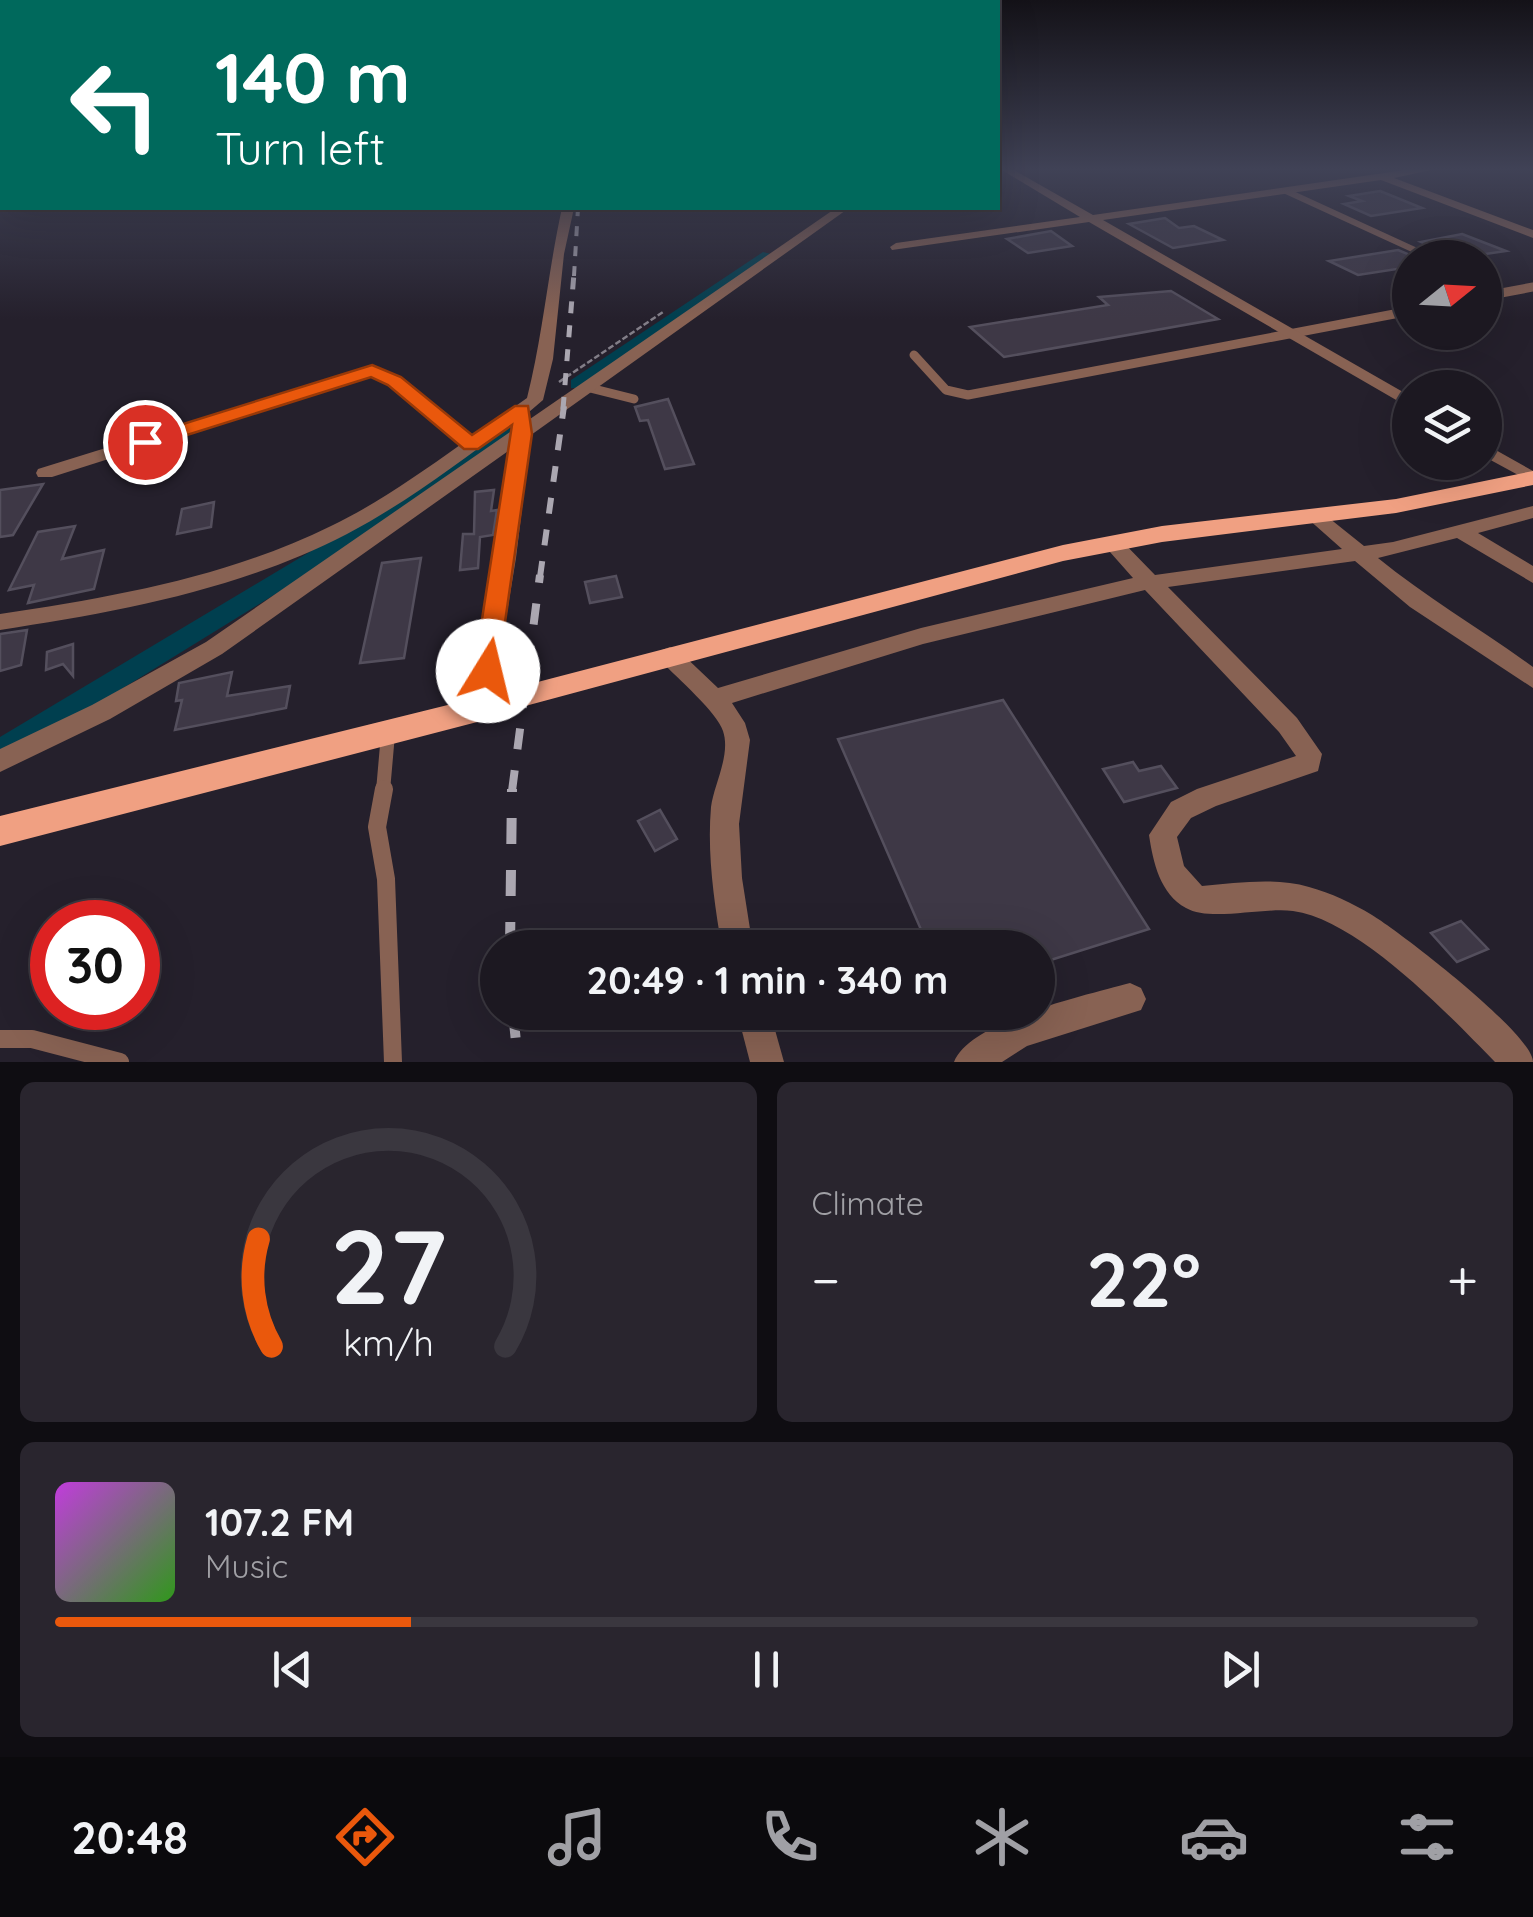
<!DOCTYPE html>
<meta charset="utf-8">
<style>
body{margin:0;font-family:Quicksand,sans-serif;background:#29252e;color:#f1f3f6;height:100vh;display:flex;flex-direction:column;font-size:38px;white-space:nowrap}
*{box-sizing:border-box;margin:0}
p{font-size:32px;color:#a0a0a5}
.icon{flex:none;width:55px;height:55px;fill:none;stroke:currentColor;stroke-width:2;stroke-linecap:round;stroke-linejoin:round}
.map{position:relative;height:1062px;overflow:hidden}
.side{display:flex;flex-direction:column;gap:20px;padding:20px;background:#0f0d12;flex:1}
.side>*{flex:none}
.top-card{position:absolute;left:0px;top:0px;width:1000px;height:210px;box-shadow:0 10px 40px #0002,0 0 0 2px #3a373f;background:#00695c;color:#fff;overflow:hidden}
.needle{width:65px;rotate:72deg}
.tools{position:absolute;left:1392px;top:240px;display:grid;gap:20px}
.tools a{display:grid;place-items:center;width:110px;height:110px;border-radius:50%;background:#1c1821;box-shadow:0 10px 40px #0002,0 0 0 2px #3a373f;font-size:50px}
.speed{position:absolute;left:30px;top:900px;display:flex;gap:20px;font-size:50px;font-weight:700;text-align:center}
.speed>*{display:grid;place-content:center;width:130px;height:130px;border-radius:50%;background:#1c1821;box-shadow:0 10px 40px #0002,0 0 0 2px #3a373f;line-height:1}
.speed .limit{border:15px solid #d22;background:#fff;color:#111}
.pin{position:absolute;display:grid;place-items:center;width:85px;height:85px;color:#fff;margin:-42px;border:5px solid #fff;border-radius:50%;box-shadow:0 2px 10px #0007}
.me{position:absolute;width:110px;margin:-55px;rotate:9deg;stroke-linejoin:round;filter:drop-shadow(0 0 8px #0008)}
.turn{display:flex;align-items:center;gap:35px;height:210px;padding:0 50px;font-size:45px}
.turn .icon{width:130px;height:130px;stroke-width:2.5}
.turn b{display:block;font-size:70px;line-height:85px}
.big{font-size:75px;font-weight:700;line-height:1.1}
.side .tile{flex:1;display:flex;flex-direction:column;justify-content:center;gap:15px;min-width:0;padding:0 35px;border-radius:15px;background:#29252e}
.side .dial{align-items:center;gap:0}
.dial svg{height:260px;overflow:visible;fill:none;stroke:#3a373f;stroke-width:7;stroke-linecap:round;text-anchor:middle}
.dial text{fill:#f1f3f6;stroke:none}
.song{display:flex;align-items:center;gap:30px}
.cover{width:120px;height:120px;border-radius:15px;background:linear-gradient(135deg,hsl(290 70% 55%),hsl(110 70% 35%))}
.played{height:10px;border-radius:5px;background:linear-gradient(90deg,#ea580c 25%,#3a373f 25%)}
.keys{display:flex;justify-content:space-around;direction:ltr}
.heat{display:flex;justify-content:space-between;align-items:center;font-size:55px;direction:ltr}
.side .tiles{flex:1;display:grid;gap:20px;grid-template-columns:1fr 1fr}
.tile:last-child{grid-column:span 2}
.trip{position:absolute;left:480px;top:930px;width:575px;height:100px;border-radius:50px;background:#1c1821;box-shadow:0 10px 40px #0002,0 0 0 2px #3a373f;font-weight:700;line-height:100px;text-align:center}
.dock{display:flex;height:160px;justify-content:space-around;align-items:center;background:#0b0a0d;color:#a0a0a5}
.dock .icon{width:70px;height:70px}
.dock .active{color:#ea580c}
.dock b{font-size:45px;color:#f1f3f6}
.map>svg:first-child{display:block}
</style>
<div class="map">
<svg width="1533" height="1062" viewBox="0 0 1533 1062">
<rect width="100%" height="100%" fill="#25202c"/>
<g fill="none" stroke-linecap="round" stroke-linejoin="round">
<g fill="#003f4f" fill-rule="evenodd">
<polygon points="763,252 775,255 583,388 571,388 571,380"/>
<polygon points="509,422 519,428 516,432 389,524 0,764 0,737 373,514"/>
</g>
</g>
<g fill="#3e3846" stroke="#544f5d" stroke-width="2.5">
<polygon points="1380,191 1422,208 1371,216 1344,204 1362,201 1349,196"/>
<polygon points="1165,218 1179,228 1194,226 1223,240 1173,248 1129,224"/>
<polygon points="1051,231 1072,246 1028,253 1007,239"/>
<polygon points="1462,234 1506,251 1458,258 1421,242"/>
<polygon points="1398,250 1410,255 1410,267 1358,275 1329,261"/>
<polygon points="1171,291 1218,319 1004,357 970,327 1108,305 1099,297"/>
<polygon points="668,399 694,464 665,469 648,420 640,421 635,407"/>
<polygon points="43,484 13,535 0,537 0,490"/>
<polygon points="494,490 491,511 497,510 493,535 480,537 478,568 460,570 463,534 474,534 475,492"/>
<polygon points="214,502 211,527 177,534 182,509"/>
<polygon points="75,526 62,559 104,550 94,589 28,603 34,585 9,590 38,532"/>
<polygon points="421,558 404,658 360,663 382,563"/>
<polygon points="616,576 622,597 590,603 585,582"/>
<polygon points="27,630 21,665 0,671 0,634"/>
<polygon points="73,644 73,676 63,664 46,670 47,652"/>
<polygon points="232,672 227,696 290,686 286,708 175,730 182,700 176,701 179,683"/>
<polygon points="1003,700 1149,929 1038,964 1038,948 929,948 838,739"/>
<polygon points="1133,762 1139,771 1161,766 1177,788 1124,802 1103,769"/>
<polygon points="660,810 677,839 655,851 638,821"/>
<polygon points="1461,921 1488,949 1457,962 1431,933"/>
</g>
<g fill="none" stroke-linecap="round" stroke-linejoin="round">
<g stroke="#827e88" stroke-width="2.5" stroke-dasharray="6 2.5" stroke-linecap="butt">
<polyline points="0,208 4,208"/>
<polyline points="559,382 663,312"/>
</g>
<polyline stroke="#886253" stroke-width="6" points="1286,191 1432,258"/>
<g stroke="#886253" stroke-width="9">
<polyline points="1485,296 1533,287"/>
<polyline points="914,355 946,390 968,395 1410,311"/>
<polyline points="590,388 634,399"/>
</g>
<polyline stroke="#886253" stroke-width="14" points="383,791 388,734"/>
<g stroke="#886253" stroke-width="18">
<polyline points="384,789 377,827 386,879 393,1062"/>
<polyline points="0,1039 32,1039 120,1062"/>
</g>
<g fill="#886253" fill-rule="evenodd">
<polygon points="1002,170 1014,170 1093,215 1405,170 1431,170 1394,178 1533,230 1533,238 1381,180 1103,220 1410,396 1410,408 1089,222 892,250 890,247 896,243 1080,217"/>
<path d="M562,208H574L564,254L553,359L543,400L529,412L530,419L836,208H849L531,435L516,558L490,716L481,719L472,716L469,709L511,449L222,654L110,719L0,772V749L92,705L206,642L513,430V423C459,462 406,503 347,534C239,590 118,612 0,630V614C114,597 227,577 331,526C377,504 419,474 460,445L389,384L372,375L52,477H38L36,473L38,469L373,365L401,378L472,437L527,398C543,335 548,271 562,208Z"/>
<polygon points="1485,444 1533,471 1533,483 1485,457"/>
<path d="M1533,506V518L1478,533L1533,566V583L1457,538L1378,558C1427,598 1481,629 1533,667V688L1410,607L1355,561L1168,587L1297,718L1322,754L1318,771L1216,806L1191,818L1177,837L1184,866L1202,886C1237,883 1275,877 1309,887C1331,893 1352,903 1372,915C1400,932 1533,1034 1533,1062H1495C1449,1015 1359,920 1293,911C1263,907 1210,922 1186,908C1160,894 1153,862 1149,835L1171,802L1197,789L1296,756L1279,732L1145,590L923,644L732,703L745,723L750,740L739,824L742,878L753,948H722C714,902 707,853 711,807C714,784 731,755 723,731C717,712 677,678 662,662L658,656L662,650L670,647L678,650L718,688L921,628L1133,578L1102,543L1112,537L1119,538L1155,575L1342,549L1307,518L1317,512L1324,514L1364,546L1393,542Z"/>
<path d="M1130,983L1141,988L1146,999L1141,1010L1027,1046L1002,1062H954C971,1020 1087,995 1130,983Z"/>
<polygon points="737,1012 770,1012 784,1062 750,1062"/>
</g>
<polygon fill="#f0a082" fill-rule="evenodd" points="1533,471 1533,485 1396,513 1162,542 1063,561 529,705 481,721 0,846 0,816 480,697 1063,545 1162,526 1396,499"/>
<polyline stroke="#aba7b1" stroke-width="4" stroke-dasharray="10 10" stroke-linecap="butt" points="574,276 578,208"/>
<polyline stroke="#aba7b1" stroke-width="5" stroke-dasharray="12 12" stroke-linecap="butt" points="563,409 574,273"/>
<polyline stroke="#aba7b1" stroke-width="6" stroke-dasharray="16 16" stroke-linecap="butt" points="540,577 564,406"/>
<polyline stroke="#aba7b1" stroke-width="8" stroke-dasharray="21 21" stroke-linecap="butt" points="512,791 540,575"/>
<g stroke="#aba7b1" stroke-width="10" stroke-dasharray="26 26" stroke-linecap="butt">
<polyline points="510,948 512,789"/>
<polyline points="513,1012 518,1062"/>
</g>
</g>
<linearGradient id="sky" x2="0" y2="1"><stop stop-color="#141218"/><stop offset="0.53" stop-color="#404256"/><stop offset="1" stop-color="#404256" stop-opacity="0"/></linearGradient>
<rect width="1533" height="319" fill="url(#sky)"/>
<polygon fill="#ea580c" stroke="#983908" stroke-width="2.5" points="372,365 401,377 472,435 515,406 528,406 532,434 497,678 478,678 474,671 512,425 478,449 464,449 388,385 371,377 152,446 145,448 135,442 138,438"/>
</svg>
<div class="tools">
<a><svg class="needle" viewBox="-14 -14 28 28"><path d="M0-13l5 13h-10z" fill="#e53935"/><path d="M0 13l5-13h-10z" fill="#a0a0a5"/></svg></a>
<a><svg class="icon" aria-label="layers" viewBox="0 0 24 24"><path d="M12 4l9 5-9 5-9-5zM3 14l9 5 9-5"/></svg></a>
</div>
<div class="speed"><div class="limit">30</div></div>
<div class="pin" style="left:145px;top:442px;background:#d93025"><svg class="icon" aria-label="arrive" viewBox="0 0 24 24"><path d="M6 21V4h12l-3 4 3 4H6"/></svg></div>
<svg class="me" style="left:488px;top:671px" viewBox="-20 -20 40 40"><circle r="19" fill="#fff"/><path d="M0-13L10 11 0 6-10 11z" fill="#ea580c"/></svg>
<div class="trip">20:49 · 1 min · 340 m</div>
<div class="top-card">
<div class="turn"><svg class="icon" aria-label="left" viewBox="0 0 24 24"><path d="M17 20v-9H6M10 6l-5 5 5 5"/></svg><div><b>140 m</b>Turn left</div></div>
</div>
</div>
<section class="side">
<div class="tiles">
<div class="tile dial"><svg viewBox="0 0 100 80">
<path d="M14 69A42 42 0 1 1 86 69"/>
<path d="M14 69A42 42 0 0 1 10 36" stroke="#ea580c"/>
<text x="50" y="56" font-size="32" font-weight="700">27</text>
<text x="50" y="72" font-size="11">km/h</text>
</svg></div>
<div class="tile"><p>Climate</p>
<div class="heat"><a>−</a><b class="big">22°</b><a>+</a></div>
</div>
<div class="tile">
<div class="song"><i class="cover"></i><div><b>107.2 FM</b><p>Music</p></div></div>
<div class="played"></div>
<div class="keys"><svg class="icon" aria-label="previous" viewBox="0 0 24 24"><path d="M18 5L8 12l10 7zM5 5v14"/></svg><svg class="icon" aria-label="pause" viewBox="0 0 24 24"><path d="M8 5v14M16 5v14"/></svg><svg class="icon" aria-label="next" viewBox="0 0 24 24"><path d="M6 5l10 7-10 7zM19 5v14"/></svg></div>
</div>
</div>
</section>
<nav class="dock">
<b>20:48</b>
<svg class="icon active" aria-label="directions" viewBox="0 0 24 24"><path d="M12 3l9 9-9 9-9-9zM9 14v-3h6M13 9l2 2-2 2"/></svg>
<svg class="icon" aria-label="music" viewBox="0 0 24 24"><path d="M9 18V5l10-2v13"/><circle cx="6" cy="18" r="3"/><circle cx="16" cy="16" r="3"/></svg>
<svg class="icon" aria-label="phone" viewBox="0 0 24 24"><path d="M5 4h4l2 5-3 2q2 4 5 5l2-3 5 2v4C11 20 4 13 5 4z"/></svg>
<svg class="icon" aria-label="climate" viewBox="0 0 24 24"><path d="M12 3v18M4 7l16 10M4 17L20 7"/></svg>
<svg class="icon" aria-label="car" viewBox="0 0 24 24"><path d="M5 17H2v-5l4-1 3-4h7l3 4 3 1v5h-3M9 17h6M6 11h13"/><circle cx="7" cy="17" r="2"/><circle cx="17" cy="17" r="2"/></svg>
<svg class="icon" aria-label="filters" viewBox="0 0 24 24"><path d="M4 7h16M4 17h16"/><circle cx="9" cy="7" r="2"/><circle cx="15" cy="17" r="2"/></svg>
</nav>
